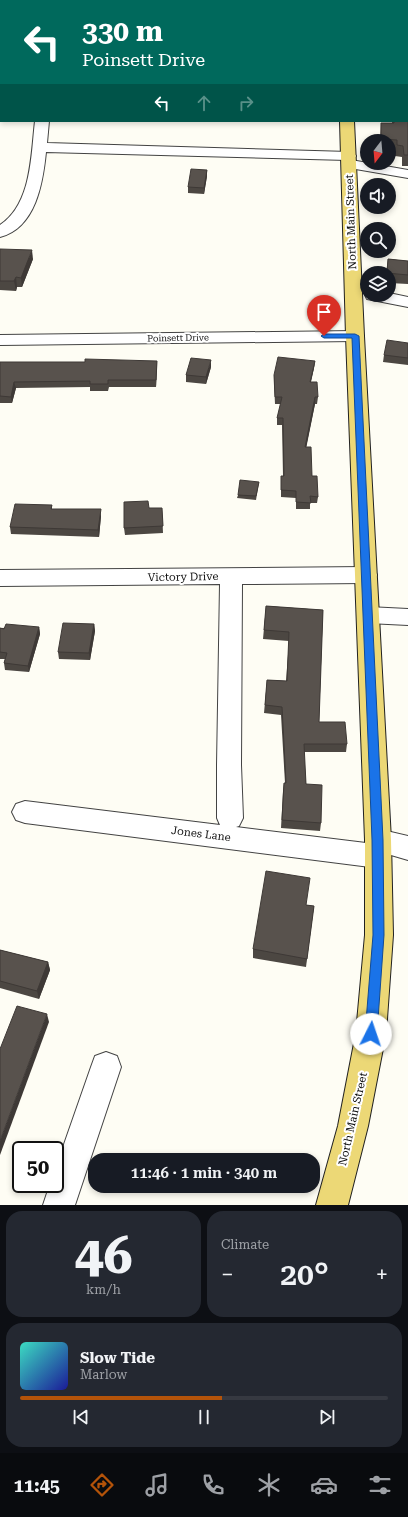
<!DOCTYPE html>
<meta charset="utf-8">
<style>
body{margin:0;font-family:"Roboto Serif",serif;background:#242831;color:#f1f3f6;height:100vh;display:flex;flex-direction:column;font-size:15px;white-space:nowrap}
*{box-sizing:border-box;margin:0}
p{font-size:13px;color:#9ea1a6}
.icon{flex:none;width:22px;height:22px;fill:none;stroke:currentColor;stroke-width:2;stroke-linecap:round;stroke-linejoin:round}
.map{position:relative;height:1205px;overflow:hidden}
.details{display:flex;flex-direction:column;gap:6px;padding:6px;background:#0d0f14;flex:1}
.details>*{flex:none}
.banner{position:absolute;left:0px;top:0px;width:408px;height:122px;box-shadow:0 2px 6px #0003;background:#00695c;color:#fff;overflow:hidden}
.needle{width:26px;rotate:196deg}
.buttons{position:absolute;left:360px;top:134px;display:grid;gap:8px}
.buttons a{display:grid;place-items:center;width:36px;height:36px;border-radius:50%;background:#171b24;box-shadow:0 2px 6px #0003;font-size:20px}
.speed{position:absolute;left:12px;top:1141px;display:flex;gap:8px;font-size:20px;font-weight:700;text-align:center}
.speed>*{display:grid;place-content:center;width:52px;height:52px;border-radius:50%;background:#171b24;box-shadow:0 2px 6px #0003;line-height:1}
.speed .limit{border:2px solid #111;border-radius:6px;background:#fff;color:#111}
.pin{position:absolute;display:grid;place-items:center;width:34px;height:34px;color:#fff;margin:-41px -17px;border-radius:50% 50% 50% 0;rotate:-45deg;box-shadow:0 0 4px #0007}
.pin .icon{rotate:45deg}
.me{position:absolute;width:44px;margin:-22px;rotate:4deg;stroke-linejoin:round;filter:drop-shadow(0 0 3px #0008)}
.turn{display:flex;align-items:center;gap:14px;height:84px;padding:0 16px;font-size:18px}
.turn .icon{width:52px;height:52px;stroke-width:2.5}
.turn b{display:block;font-size:28px;line-height:34px}
.lanes{display:flex;align-items:center;height:38px;padding:0 16px;background:#0003;justify-content:center;gap:20px;direction:ltr}
.lanes .off{opacity:.35}
.big{font-size:30px;font-weight:600;line-height:1.1}
.details .widget{flex:1;display:flex;flex-direction:column;justify-content:center;gap:6px;min-width:0;padding:0 14px;border-radius:16px;background:#242831}
.details .dial{align-items:center;gap:0}
.dial b{font-size:52px;line-height:1}
.song{display:flex;align-items:center;gap:12px}
.cover{width:48px;height:48px;border-radius:6px;background:linear-gradient(135deg,hsl(170 70% 55%),hsl(240 70% 35%))}
.played{height:4px;border-radius:2px;background:linear-gradient(90deg,#b45309 55%,#363941 55%)}
.keys{display:flex;justify-content:space-around;direction:ltr}
.heat{display:flex;justify-content:space-between;align-items:center;font-size:22px;direction:ltr}
.details .tiles{flex:1;display:grid;gap:6px;grid-template-columns:1fr 1fr}
.widget:last-child{grid-column:span 2}
.trip{position:absolute;left:88px;top:1153px;width:232px;height:40px;border-radius:16px;background:#171b24;box-shadow:0 2px 6px #0003;font-weight:600;line-height:40px;text-align:center}
.tab-bar{display:flex;height:64px;justify-content:space-around;align-items:center;background:#090b0e;color:#9ea1a6}
.tab-bar .icon{width:28px;height:28px}
.tab-bar .on{color:#b45309}
.tab-bar b{font-size:18px;color:#f1f3f6}
.map>svg:first-child{display:block}
</style>
<div class="map">
<svg width="408" height="1205" viewBox="0 0 408 1205">
<rect width="100%" height="100%" fill="#fefdf4"/>
<g fill="none" stroke-linecap="round" stroke-linejoin="round">
<defs>
<g id="minor">
<rect x="5" y="0" width="12" height="1"/>
<polygon points="85,0 131,0 132,1 86,1"/>
<polygon points="275,0 327,0 328,1 276,1"/>
<polygon points="408,0 408,7 407,7 407,1 402,1"/>
<polygon points="1,19 1,28 0,29 0,20"/>
<rect x="407" y="90" width="1" height="8"/>
<rect x="0" y="91" width="1" height="8"/>
<path d="M35,121H49L47,143L349,152L354,153L356,156L354,159L351,160L408,170V178L344,167L342,164L347,160L46,152C43,182 36,228 0,237V225C32,204 31,154 35,121Z"/>
<polygon points="367,292 367,295 389,295 389,293 408,297 408,307 367,299 365,295"/>
<polygon points="355,331 361,332 364,336 361,340 355,341 0,345 0,335"/>
<polygon points="366,567 374,569 377,575 374,581 366,583 242,584 241,765 243,818 239,826 236,827 366,843 365,840 369,832 378,829 408,836 408,860 391,855 387,864 378,868 25,823 16,820 12,812 16,804 25,801 220,825 217,818 217,765 220,584 0,586 0,570"/>
<polygon points="368,607 408,609 408,625 368,623 360,621 357,615 360,609"/>
<polygon points="106,1052 117,1056 121,1067 75,1205 43,1205 50,1184 55,1184 55,1170 91,1067 95,1056"/>
</g>
<g id="major">
<rect x="337" y="0" width="12" height="1"/>
<polygon points="340,121 354,121 364,336 391,840 393,935 386,1033 368,1126 348,1205 316,1205 338,1126 356,1033 365,935 365,840 346,336"/>
</g>
</defs>
<use href="#minor" stroke="#434343" stroke-width="2"/>
<use href="#major" stroke="#212121" stroke-width="2"/>
<use href="#minor" fill="#fff" fill-rule="evenodd"/>
<use href="#major" fill="#ecd876" fill-rule="evenodd"/>
</g>
<g fill="#4c4742">
<polygon points="408,102 408,166 402,166 402,157 395,156 395,151 389,151 389,141 380,141 381,123 392,123 392,121 407,121"/>
<polygon points="207,170 207,176 204,194 188,193 188,187"/>
<polygon points="0,249 33,259 22,287 17,287 16,291 0,290"/>
<polygon points="388,259 408,261 408,284 389,283 389,273 386,273"/>
<polygon points="408,343 408,365 383,362 384,355"/>
<polygon points="157,361 156,387 109,387 108,391 90,391 90,387 16,388 12,403 0,403 0,362 85,362"/>
<polygon points="315,361 314,368 311,382 318,397 317,404 315,404 306,447 312,476 318,497 317,503 310,503 310,509 296,509 296,498 281,497 281,476 283,476 282,425 277,425 277,418 281,404 275,404 274,382 274,375"/>
<polygon points="211,367 206,384 186,382 186,375"/>
<polygon points="259,482 256,500 237,498 238,495"/>
<polygon points="52,505 52,509 101,516 99,537 11,534 10,527"/>
<polygon points="149,508 162,508 163,533 125,535 124,528"/>
<polygon points="266,606 323,610 319,722 347,744 346,752 304,752 306,784 321,823 320,831 281,828 283,791 284,783 285,783 281,715 264,713 267,680 286,681 289,641 263,639"/>
<polygon points="94,624 95,631 90,660 59,659 58,652"/>
<polygon points="39,627 40,634 29,672 5,670 4,663 5,659 0,659 0,628"/>
<polygon points="306,905 314,906 306,967 253,958 253,949"/>
<polygon points="0,950 48,962 50,970 39,999 0,988"/>
</g>
<g fill="#3e3936">
<polygon points="207,170 207,176 204,194 204,188"/>
<polygon points="32,250 33,259 22,287 21,278"/>
<polygon points="16,277 17,287 16,291 14,281"/>
<polygon points="211,360 211,367 206,384 206,377"/>
<polygon points="157,361 157,368 156,387 156,380"/>
<polygon points="315,361 314,368 309,389 310,382"/>
<polygon points="14,382 16,388 12,403 11,397"/>
<polygon points="315,397 315,404 305,454 305,447"/>
<polygon points="101,509 101,516 99,537 98,530"/>
<polygon points="94,624 95,631 90,660 89,653"/>
<polygon points="39,627 40,634 29,672 28,666"/>
<polygon points="48,962 50,970 39,999 37,991"/>
<polygon points="47,1014 49,1022 0,1155 0,1141"/>
</g>
<g fill="#58524d" stroke="#3e3936">
<polygon points="43,0 60,0 60,1 42,1"/>
<polygon points="92,0 121,0 120,1 92,1"/>
<polygon points="172,0 287,0 287,1 171,1"/>
<polygon points="407,102 408,102 408,155 404,155 403,146 397,145 397,140 381,139 381,123 394,123 394,121 407,121"/>
<polygon points="191,169 207,170 204,188 188,187"/>
<polygon points="0,249 32,250 21,278 16,277 14,281 0,281"/>
<polygon points="388,259 408,261 408,275 387,273"/>
<polygon points="387,340 408,343 408,358 384,355"/>
<polygon points="278,357 315,361 310,382 317,382 318,397 315,397 305,447 311,447 312,476 317,476 318,497 310,496 311,503 296,502 296,491 281,490 281,476 284,476 283,418 277,418 282,397 275,397 274,375"/>
<polygon points="191,358 211,360 206,377 186,375"/>
<polygon points="85,359 157,361 156,380 108,380 108,384 90,384 90,381 14,382 11,397 0,396 0,362 85,362"/>
<polygon points="240,480 259,482 256,496 238,495"/>
<polygon points="148,501 149,508 162,508 163,526 124,528 124,502"/>
<polygon points="15,504 52,505 51,509 101,509 98,530 10,527"/>
<polygon points="266,606 323,610 319,722 345,722 347,744 304,744 306,784 322,785 321,823 282,820 284,783 286,783 282,707 265,705 267,680 287,681 289,632 264,630"/>
<polygon points="63,623 94,624 89,653 58,652"/>
<polygon points="6,624 39,627 28,666 4,663 7,653 0,652 0,628 4,629"/>
<polygon points="266,871 310,878 306,905 314,906 307,959 253,949"/>
<polygon points="0,950 48,962 37,991 0,981"/>
<polygon points="17,1006 47,1014 0,1141 0,1049"/>
</g>
<polygon fill="#1a73e8" stroke="#114b97" points="355,334 359,336 383,840 384,935 377,1034 375,1038 371,1040 367,1038 365,1034 373,935 372,840 352,338 324,338 321,336 324,334"/>
<g text-anchor="middle" dominant-baseline="central" stroke-width="4" stroke-linejoin="round" paint-order="stroke">
<g font-size="9" fill="#101010" stroke="#fff">
<text transform="translate(178 338) rotate(-1)">Poinsett Drive</text>
</g>
<g font-size="11" fill="#101010" stroke="#fff">
<text transform="translate(351 222) rotate(-92)">North Main Street</text>
<text transform="translate(183 577) rotate(-1)">Victory Drive</text>
<text transform="translate(201 834) rotate(7)">Jones Lane</text>
<text transform="translate(353 1119) rotate(-77)">North Main Street</text>
</g>
</g>
</svg>
<div class="buttons">
<a><svg class="needle" viewBox="-14 -14 28 28"><path d="M0-13l5 13h-10z" fill="#e53935"/><path d="M0 13l5-13h-10z" fill="#9ea1a6"/></svg></a>
<a><svg class="icon" aria-label="sound" viewBox="0 0 24 24"><path d="M4 9h4l5-4v14l-5-4H4zM17 9q2 3 0 6"/></svg></a>
<a><svg class="icon" aria-label="search" viewBox="0 0 24 24"><circle cx="10" cy="10" r="6"/><path d="M15 15l6 6"/></svg></a>
<a><svg class="icon" aria-label="layers" viewBox="0 0 24 24"><path d="M12 4l9 5-9 5-9-5zM3 14l9 5 9-5"/></svg></a>
</div>
<div class="speed"><div class="limit">50</div></div>
<div class="pin" style="left:324px;top:336px;background:#d93025"><svg class="icon" aria-label="arrive" viewBox="0 0 24 24"><path d="M6 21V4h12l-3 4 3 4H6"/></svg></div>
<svg class="me" style="left:371px;top:1034px" viewBox="-20 -20 40 40"><circle r="19" fill="#fff"/><path d="M0-13L10 11 0 6-10 11z" fill="#1a73e8"/></svg>
<div class="trip">11:46 · 1 min · 340 m</div>
<div class="banner">
<div class="turn"><svg class="icon" aria-label="left" viewBox="0 0 24 24"><path d="M17 20v-9H6M10 6l-5 5 5 5"/></svg><div><b>330 m</b>Poinsett Drive</div></div>
<div class="lanes"><svg class="icon" aria-label="left" viewBox="0 0 24 24"><path d="M17 20v-9H6M10 6l-5 5 5 5"/></svg><svg class="icon off" aria-label="ahead" viewBox="0 0 24 24"><path d="M12 20V5M6 11l6-6 6 6"/></svg><svg class="icon off" aria-label="right" viewBox="0 0 24 24"><path d="M7 20v-9h11M14 6l5 5-5 5"/></svg></div>
</div>
</div>
<section class="details">
<div class="tiles">
<div class="widget dial"><b>46</b><p>km/h</p></div>
<div class="widget"><p>Climate</p>
<div class="heat"><a>−</a><b class="big">20°</b><a>+</a></div>
</div>
<div class="widget">
<div class="song"><i class="cover"></i><div><b>Slow Tide</b><p>Marlow</p></div></div>
<div class="played"></div>
<div class="keys"><svg class="icon" aria-label="previous" viewBox="0 0 24 24"><path d="M18 5L8 12l10 7zM5 5v14"/></svg><svg class="icon" aria-label="pause" viewBox="0 0 24 24"><path d="M8 5v14M16 5v14"/></svg><svg class="icon" aria-label="next" viewBox="0 0 24 24"><path d="M6 5l10 7-10 7zM19 5v14"/></svg></div>
</div>
</div>
</section>
<nav class="tab-bar">
<b>11:45</b>
<svg class="icon on" aria-label="directions" viewBox="0 0 24 24"><path d="M12 3l9 9-9 9-9-9zM9 14v-3h6M13 9l2 2-2 2"/></svg>
<svg class="icon" aria-label="music" viewBox="0 0 24 24"><path d="M9 18V5l10-2v13"/><circle cx="6" cy="18" r="3"/><circle cx="16" cy="16" r="3"/></svg>
<svg class="icon" aria-label="phone" viewBox="0 0 24 24"><path d="M5 4h4l2 5-3 2q2 4 5 5l2-3 5 2v4C11 20 4 13 5 4z"/></svg>
<svg class="icon" aria-label="climate" viewBox="0 0 24 24"><path d="M12 3v18M4 7l16 10M4 17L20 7"/></svg>
<svg class="icon" aria-label="car" viewBox="0 0 24 24"><path d="M5 17H2v-5l4-1 3-4h7l3 4 3 1v5h-3M9 17h6M6 11h13"/><circle cx="7" cy="17" r="2"/><circle cx="17" cy="17" r="2"/></svg>
<svg class="icon" aria-label="filters" viewBox="0 0 24 24"><path d="M4 7h16M4 17h16"/><circle cx="9" cy="7" r="2"/><circle cx="15" cy="17" r="2"/></svg>
</nav>
